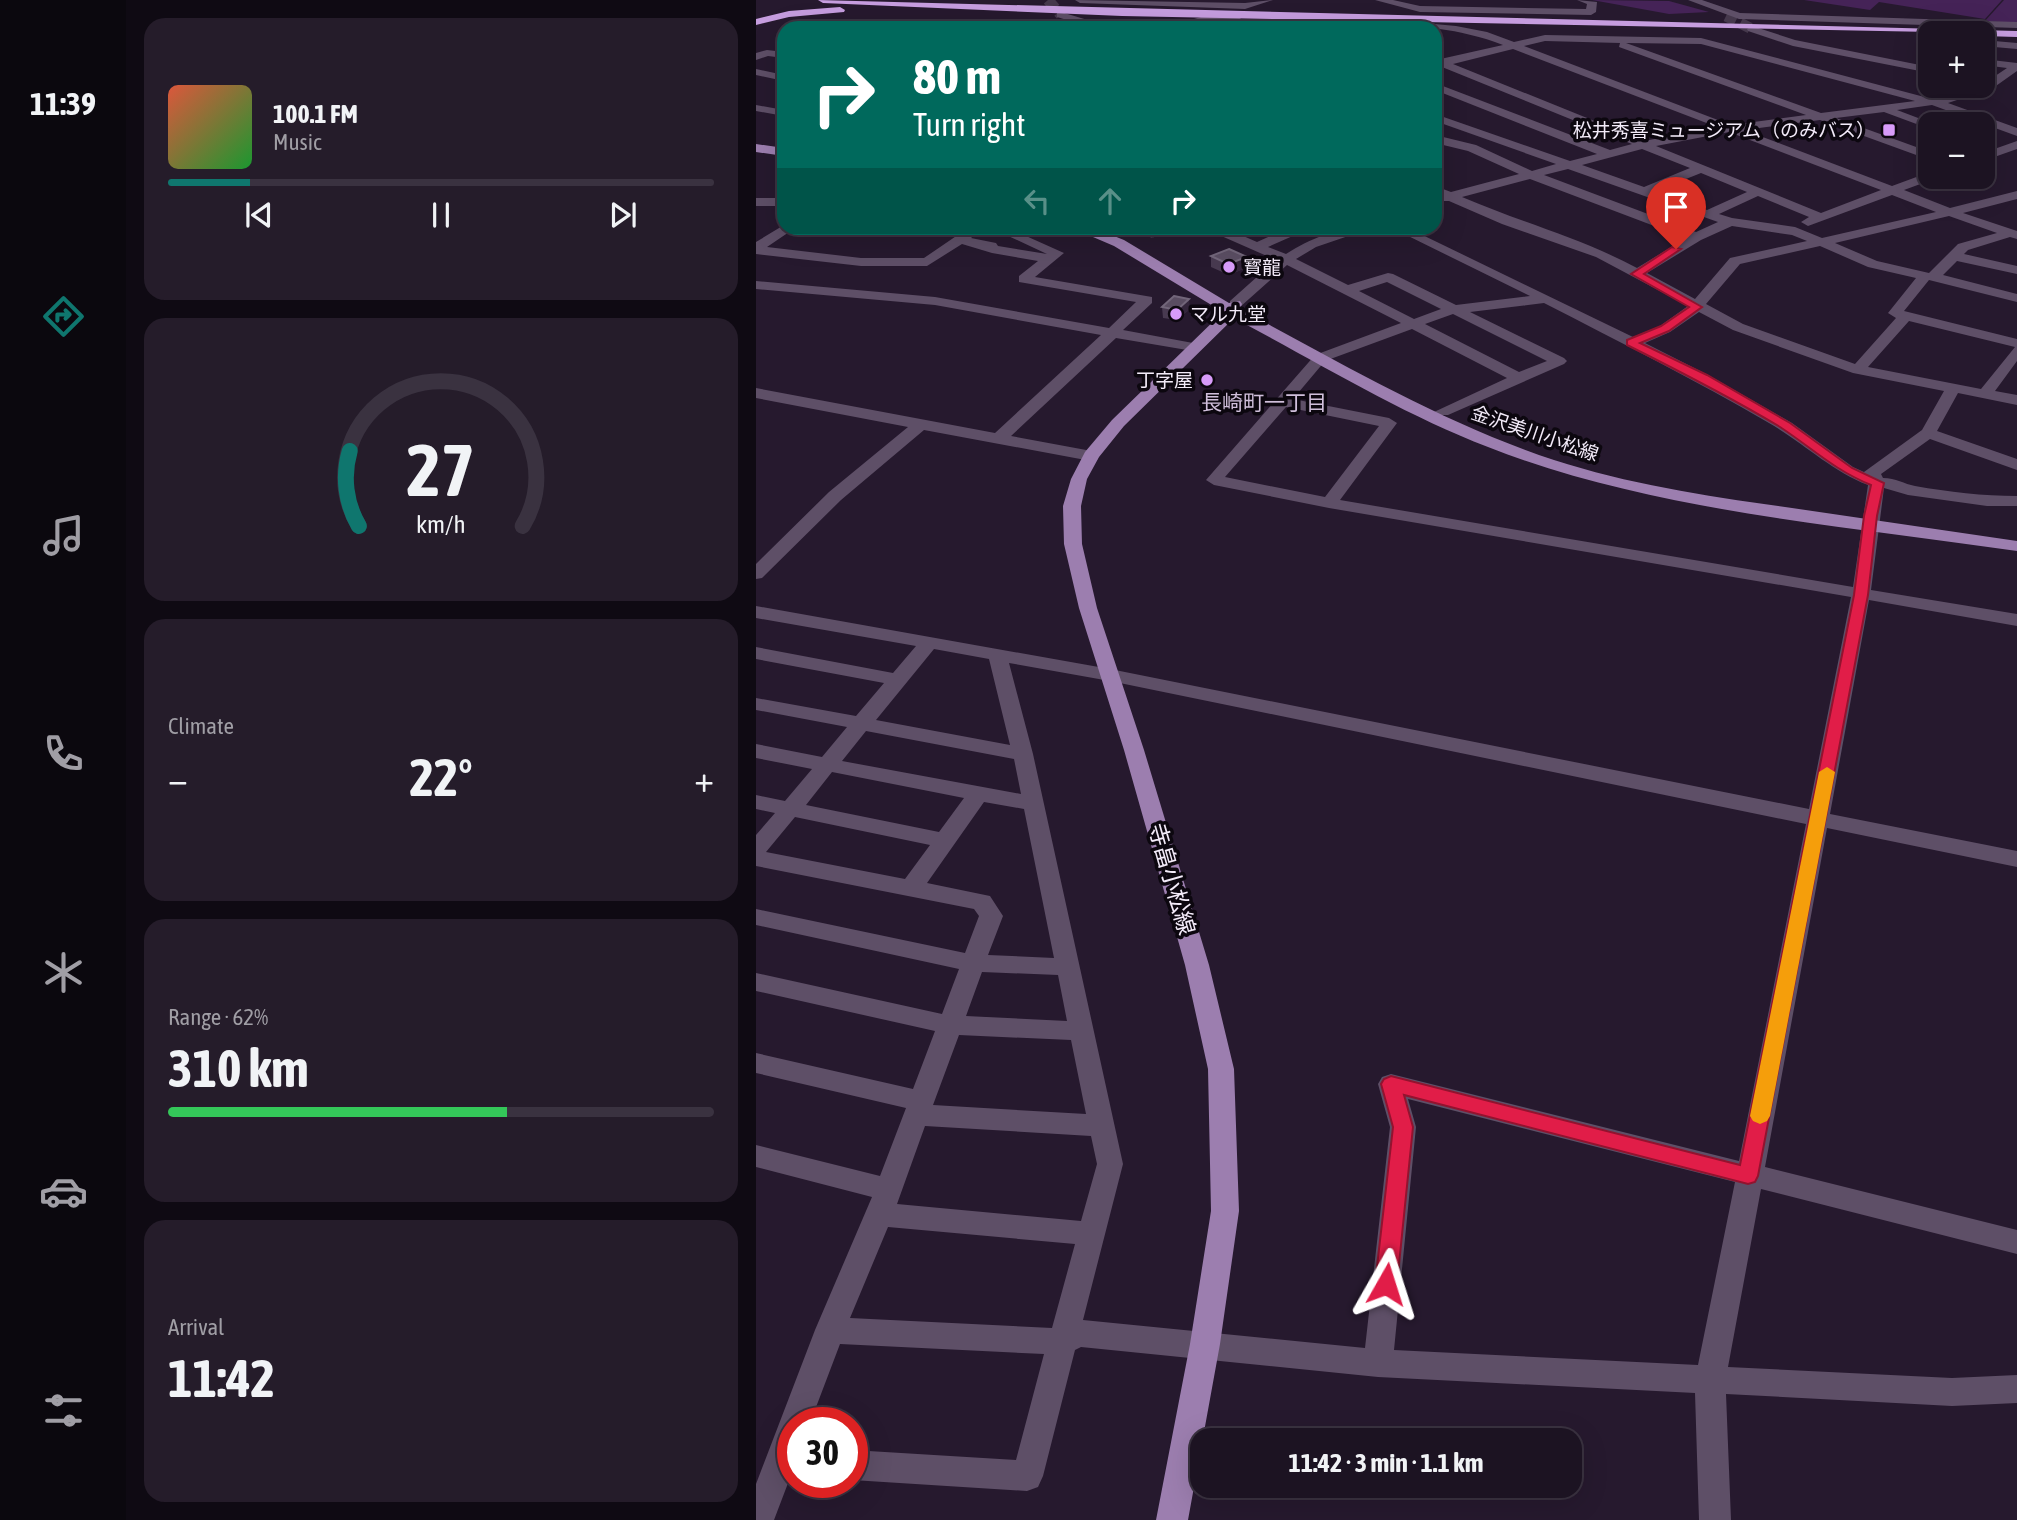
<!DOCTYPE html>
<meta charset="utf-8">
<style>
body{margin:0;font-family:"Asap Condensed","Noto Sans JP",sans-serif;background:#251c2a;color:#f1f3f6;height:100vh;display:flex;flex-direction:column;font-size:26px;white-space:nowrap}
*{box-sizing:border-box;margin:0}
p{font-size:23px;color:#a09ea5}
.icon{flex:none;width:38px;height:38px;fill:none;stroke:currentColor;stroke-width:2;stroke-linecap:round;stroke-linejoin:round}
.map{position:relative;flex:1;overflow:hidden}
.panel{display:flex;flex-direction:column;gap:18px;padding:18px;background:#0f0a13;width:630px}
.panel>*{flex:none}
.guide{position:absolute;left:21px;top:21px;width:665px;height:214px;border-radius:21px;box-shadow:0 7px 28px #0002,0 0 0 2px #3a3240;background:#00695c;color:#fff;overflow:hidden}
.tools{position:absolute;left:1162px;top:21px;display:grid;gap:14px}
.tools a{display:grid;place-items:center;width:77px;height:77px;border-radius:14px;background:#1c1322;box-shadow:0 7px 28px #0002,0 0 0 2px #3a3240;font-size:35px}
.speed{position:absolute;left:21px;top:1407px;display:flex;gap:14px;font-size:35px;font-weight:700;text-align:center}
.speed>*{display:grid;place-content:center;width:91px;height:91px;border-radius:50%;background:#1c1322;box-shadow:0 7px 28px #0002,0 0 0 2px #3a3240;line-height:1}
.speed .limit{border:10px solid #d22;background:#fff;color:#111}
.pin{position:absolute;display:grid;place-items:center;width:60px;height:60px;color:#fff;margin:-72px -30px;border-radius:50% 50% 50% 0;rotate:-45deg;box-shadow:0 0 7px #0007}
.pin .icon{rotate:45deg}
.me{position:absolute;width:77px;margin:-38px;rotate:6deg;stroke-linejoin:round;filter:drop-shadow(0 0 5px #0008)}
.turn{display:flex;align-items:center;gap:24px;height:147px;padding:0 21px;font-size:32px}
.turn .icon{width:91px;height:91px;stroke-width:2.5}
.turn b{display:block;font-size:49px;line-height:60px}
.lanes{display:flex;align-items:center;height:66px;padding:0 21px;background:#0003;justify-content:center;gap:35px;direction:ltr}
.lanes .off{opacity:.35}
.big{font-size:52px;font-weight:700;line-height:1.1}
.panel .tile{flex:1;display:flex;flex-direction:column;justify-content:center;gap:10px;min-width:0;padding:0 24px;border-radius:21px;background:#251c2a}
.panel .dial{align-items:center;gap:0}
.dial svg{height:182px;overflow:visible;fill:none;stroke:#3a3240;stroke-width:7;stroke-linecap:round;text-anchor:middle}
.dial text{fill:#f1f3f6;stroke:none}
.song{display:flex;align-items:center;gap:21px}
.cover{width:84px;height:84px;border-radius:10px;background:linear-gradient(135deg,hsl(10 70% 55%),hsl(130 70% 35%))}
.played{height:7px;border-radius:4px;background:linear-gradient(90deg,#0f766e 15%,#3a3240 15%)}
.keys{display:flex;justify-content:space-around;direction:ltr}
.heat{display:flex;justify-content:space-between;align-items:center;font-size:38px;direction:ltr}
.charge{height:10px;border-radius:5px;background:linear-gradient(90deg,#34c759 62%,#3a3240 0)}
.trip{position:absolute;left:434px;top:1428px;width:392px;height:70px;border-radius:21px;background:#1c1322;box-shadow:0 7px 28px #0002,0 0 0 2px #3a3240;font-weight:700;line-height:70px;text-align:center}
main{display:flex;flex:1;min-height:0}
.tabs{display:flex;flex-direction:column;width:126px;justify-content:space-around;align-items:center;background:#0b080e;color:#a09ea5}
.tabs .icon{width:49px;height:49px}
.tabs .selected{color:#0f766e}
.tabs b{font-size:32px;color:#f1f3f6}
.map>svg:first-child{display:block}
</style>
<main>
<nav class="tabs">
<b>11:39</b>
<svg class="icon selected" aria-label="directions" viewBox="0 0 24 24"><path d="M12 3l9 9-9 9-9-9zM9 14v-3h6M13 9l2 2-2 2"/></svg>
<svg class="icon" aria-label="music" viewBox="0 0 24 24"><path d="M9 18V5l10-2v13"/><circle cx="6" cy="18" r="3"/><circle cx="16" cy="16" r="3"/></svg>
<svg class="icon" aria-label="phone" viewBox="0 0 24 24"><path d="M5 4h4l2 5-3 2q2 4 5 5l2-3 5 2v4C11 20 4 13 5 4z"/></svg>
<svg class="icon" aria-label="climate" viewBox="0 0 24 24"><path d="M12 3v18M4 7l16 10M4 17L20 7"/></svg>
<svg class="icon" aria-label="car" viewBox="0 0 24 24"><path d="M5 17H2v-5l4-1 3-4h7l3 4 3 1v5h-3M9 17h6M6 11h13"/><circle cx="7" cy="17" r="2"/><circle cx="17" cy="17" r="2"/></svg>
<svg class="icon" aria-label="filters" viewBox="0 0 24 24"><path d="M4 7h16M4 17h16"/><circle cx="9" cy="7" r="2"/><circle cx="15" cy="17" r="2"/></svg>
</nav>
<section class="panel">
<div class="tile">
<div class="song"><i class="cover"></i><div><b>100.1 FM</b><p>Music</p></div></div>
<div class="played"></div>
<div class="keys"><svg class="icon" aria-label="previous" viewBox="0 0 24 24"><path d="M18 5L8 12l10 7zM5 5v14"/></svg><svg class="icon" aria-label="pause" viewBox="0 0 24 24"><path d="M8 5v14M16 5v14"/></svg><svg class="icon" aria-label="next" viewBox="0 0 24 24"><path d="M6 5l10 7-10 7zM19 5v14"/></svg></div>
</div>
<div class="tile dial"><svg viewBox="0 0 100 80">
<path d="M14 69A42 42 0 1 1 86 69"/>
<path d="M14 69A42 42 0 0 1 10 36" stroke="#0f766e"/>
<text x="50" y="56" font-size="32" font-weight="700">27</text>
<text x="50" y="72" font-size="11">km/h</text>
</svg></div>
<div class="tile"><p>Climate</p>
<div class="heat"><a>−</a><b class="big">22°</b><a>+</a></div>
</div>
<div class="tile"><p>Range · 62%</p><b class="big">310 km</b><div class="charge"></div></div>
<div class="tile"><p>Arrival</p><b class="big">11:42</b></div>
</section>
<div class="map">
<svg width="1261" height="1520" viewBox="0 0 1261 1520">
<rect width="100%" height="100%" fill="#26192e"/>
<g fill="#452357">
<polygon points="836,0 913,1 953,12 913,14"/>
<polygon points="1048,0 1246,0 1229,19 1123,2 1114,10"/>
<polygon points="1248,0 1261,0 1261,23 1229,21"/>
</g>
<g fill="none" stroke-linecap="round" stroke-linejoin="round">
<g stroke="#45384c" stroke-width="11" stroke-dasharray="11 5" stroke-linecap="butt">
<polyline points="292,0 305,15"/>
<polyline points="970,16 996,29"/>
</g>
<g fill="#5e4f67" fill-rule="evenodd">
<polygon points="319,0 489,3 517,0 489,9 324,3"/>
<polygon points="619,0 637,0 664,6 830,9 831,4 821,0 841,2 840,12 835,15 664,12"/>
<polygon points="932,0 946,0 984,13 1261,22 1261,28 983,19"/>
<polygon points="305,12 335,21 417,25 445,17 482,17 487,20 482,23 445,23 428,28 355,28 334,27 301,17 301,13"/>
<path d="M613,18L700,26L731,32L758,42L789,35L945,38L1176,99C1206,95 1227,85 1251,68L1227,65V59L1261,63V71L1237,88L1192,103L1261,128V136L1176,105L1141,110L1178,124H1174V129L1128,112L1080,118L1174,152V160L1064,120L988,130L1136,186L1174,172V177H1180L1178,179L1148,190L1194,208L1261,191V199L1207,213L1261,231V239L1254,237L1212,250L1208,254L1261,266V274L1201,261L1187,275L1261,294V302L1173,280L1148,311L1261,339V361L1239,391L1261,395V405L1202,393L1181,431L1261,459V470L1174,439L1125,474L1127,478C1140,478 1148,484 1159,486C1193,492 1227,496 1261,496V506H1231L1152,495L1128,488L1115,590L1261,614V626L1113,600L1074,814L1261,851V867L1071,828L1009,1167L1261,1230V1254L1005,1189L972,1367L1196,1378L1261,1375V1403L1196,1406L970,1394L975,1520H943L939,1393L622,1377L325,1347L319,1350L287,1476L282,1487L271,1491L96,1480V1450L260,1460L288,1354L84,1344L54,1423H37V1470L18,1520H0V1484L59,1330L116,1197L0,1167V1145L124,1176L150,1108L0,1073V1053L157,1089L179,1031L0,991V973L186,1014L203,969L0,925V909L209,953L223,916L218,909L0,866V835L19,813L0,809V795L29,801L56,769L0,758V744L66,757L91,727L0,710V698L100,716L128,683L0,659V647L137,673L160,646L0,618V606L354,669L1053,809L1095,597L573,508L458,485L450,480L559,355L645,323L531,265L484,307H474V301L520,260L454,231L453,228H469L501,242L523,232L518,228H534L541,232L539,235L512,247L530,254C554,239 579,228 608,228L607,231L560,247L540,259L592,285L632,273L637,274L700,305L774,296L636,228H652L877,337L904,326L932,306L840,257L746,224L693,201H684L683,196L679,195V186L695,192L763,174L712,151L679,143V135L720,145L776,171L800,164L679,121V114L814,161L841,154L679,90V83L854,150L876,144L686,67L679,68L680,60L747,45C666,14 579,28 494,28L526,21ZM789,41L864,43L863,47L1050,115L975,125L768,46ZM870,43L945,44L1159,101L1065,113ZM757,49L961,127L888,141L697,64ZM973,132L1125,190L1065,213L900,146ZM886,149L934,168L888,187L826,165ZM812,169L962,222L940,232L788,175ZM945,173L991,192L951,210L900,191ZM774,179L930,238L881,268C825,238 764,222 706,197ZM1136,195L1180,212L1066,238L1039,227L976,218L963,214L1002,196L1053,217L1045,222L1052,226ZM1193,216L1241,233L1202,244L1173,273L1121,261L1079,243ZM976,226L1036,235L1051,241L974,258L939,299L891,273L945,240ZM1064,246L1112,267L1160,278L1132,313L1140,318L1099,364L987,324L950,304L984,264ZM631,282L685,309L658,319L603,291ZM788,303C864,342 939,380 1013,423C1048,443 1074,470 1112,485L1097,587L584,500L641,423L633,418L537,399L569,361L656,329L751,378L678,412L680,415H692L808,364L811,361L808,358L714,312ZM943,312L977,330L1097,373L1188,391L1166,430L1108,472L1097,467L1036,423L952,375L889,343L914,332ZM697,314L791,361L763,372L669,324ZM1153,321L1259,347L1225,389L1112,367ZM530,407L623,426L569,497L469,477ZM178,649L233,659L254,745L120,720ZM253,663L354,681L1050,824L983,1161L635,1074L626,1077L622,1084L634,1127L609,1348L327,1320L367,1164L277,754ZM110,731L258,759L265,794L86,761ZM76,772L208,798L183,832L50,805ZM228,802L268,809L298,958L232,955L247,916L234,896L171,883ZM39,817L174,845L149,879L10,852ZM226,972L302,975L311,1021L210,1016ZM203,1035L315,1040L330,1114L177,1105ZM652,1099L979,1182L942,1365L638,1350L660,1127ZM169,1126L335,1136L341,1164L325,1221L141,1204ZM132,1227L319,1244L296,1328L94,1318Z"/>
<polygon points="217,19 321,25 326,28 213,24 212,22"/>
<polygon points="125,20 146,26 147,28 121,25 121,21"/>
<polygon points="996,26 1039,40 1174,67 1174,73 1037,46 992,31 991,29"/>
<polygon points="1227,40 1261,43 1261,49 1227,46"/>
<polygon points="1174,47 1174,54 1162,57 1162,53"/>
<polygon points="11,50 28,52 28,58 12,56 0,60 0,53"/>
<polygon points="0,69 28,75 28,81 0,75"/>
<polygon points="0,105 28,110 28,116 0,111"/>
<polygon points="1261,141 1261,149 1227,161 1227,153"/>
<rect x="0" y="198" width="28" height="8"/>
<polygon points="28,225 28,228 39,228 11,247 105,258 168,258 212,228 226,228 215,238 240,243 242,246 291,254 235,228 252,228 308,253 279,277 396,297 396,303 367,330 437,343 444,347 437,351 360,338 255,436 341,452 343,456 341,460 335,461 168,430 85,500 6,578 0,579 0,564 73,492 152,427 0,398 0,388 239,433 345,335 179,305 0,289 0,281 179,297 353,328 380,302 263,282 263,276 282,261 236,253 206,244 171,266 105,266 0,254 0,242"/>
</g>
<g fill="#9c7eaf" fill-rule="evenodd">
<polygon points="0,144 28,148 28,156 0,152"/>
<path d="M322,228H338L368,240L473,303L484,301L486,304L484,309C587,364 687,423 798,460C875,485 957,497 1036,508C1111,519 1186,530 1261,541V551C1089,526 894,511 732,447C644,413 561,362 478,318L368,426L343,457L331,479L325,506L326,544L341,608L388,750L453,965L478,1069L483,1211L464,1344L432,1520H400L434,1344L455,1211L452,1069L429,965L368,750L323,608L308,544L307,506L315,479L329,452L356,420L467,312L358,246L323,231Z"/>
</g>
<g fill="#c69ddf" fill-rule="evenodd">
<polygon points="62,0 1261,31 1261,37 1227,36 1227,33 366,16 67,3"/>
<polygon points="84,7 89,10 88,12 33,17 0,25 0,19 33,11"/>
</g>
</g>
<g fill="#483a50">
<polygon points="375,228 421,228 396,238"/>
<polygon points="455,256 492,267 473,275 455,267"/>
<polygon points="406,307 434,309 421,320 407,318"/>
</g>
<g fill="#33253b">
<polygon points="395,228 421,228 396,238"/>
<polygon points="491,257 492,267 473,275 472,264"/>
<polygon points="433,299 434,309 421,320 421,310"/>
</g>
<g fill="#5a4d62" stroke="#72667a" stroke-width="2">
<polygon points="473,249 491,257 472,264 455,256"/>
<polygon points="418,296 433,299 421,310 406,307"/>
</g>
<path fill="#e11d48" stroke="#92132f" stroke-width="2" d="M916,247L925,249L888,274L946,307L913,331L884,343L951,375L1034,423L1096,468L1128,483L1121,516L1112,595L1002,1176L999,1182L992,1184L648,1095L657,1127L641,1284L638,1291L630,1294L622,1291L619,1284L637,1127L625,1084L628,1079L635,1076L984,1165L1098,595L1108,516L1115,485C1078,470 1056,448 1024,427C974,397 923,371 871,345V340L905,326L933,307L875,274Z"/>
<polygon fill="#f59e0b" points="1071,767 1079,772 1014,1116 1011,1121 1004,1124 997,1121 994,1116 1063,772"/>
<g fill="#d79bf9" stroke="#0c070f" stroke-width="2.5">
<rect x="1126" y="123" width="14" height="14" rx="3.5"/>
<circle cx="473" cy="267" r="7"/>
<circle cx="420" cy="314" r="7"/>
<circle cx="451" cy="380" r="7"/>
</g>
<g text-anchor="middle" dominant-baseline="central" stroke-width="7" stroke-linejoin="round" paint-order="stroke">
<g font-size="19" fill="#f3ebf9" stroke="#0c070f" text-anchor="end">
<text x="1119" y="130">松井秀喜ミュージアム（のみバス）</text>
<text x="487" y="267" text-anchor="start">寳龍</text>
<text x="434" y="314" text-anchor="start">マル九堂</text>
<text x="437" y="380">丁字屋</text>
</g>
<g font-size="19" fill="#f3ebf9" stroke="#0c070f">
<text transform="translate(779 433) rotate(19)">金沢美川小松線</text>
</g>
<g font-size="21" fill="#d0bfdb" stroke="#0c070f">
<text x="508" y="402">長崎町一丁目</text>
</g>
<g font-size="23" fill="#f3ebf9" stroke="#0c070f">
<text transform="translate(416 879) rotate(74)">寺畠小松線</text>
</g>
</g>
</svg>
<div class="tools">
<a>+</a>
<a>−</a>
</div>
<div class="speed"><div class="limit">30</div></div>
<div class="pin" style="left:920px;top:249px;background:#d93025"><svg class="icon" aria-label="arrive" viewBox="0 0 24 24"><path d="M6 21V4h12l-3 4 3 4H6"/></svg></div>
<svg class="me" style="left:630px;top:1284px" viewBox="-20 -20 40 40"><path d="M0-17L14 15 0 8-14 15z" fill="#e11d48" stroke="#fff" stroke-width="4"/></svg>
<div class="trip">11:42 · 3 min · 1.1 km</div>
<div class="guide">
<div class="turn"><svg class="icon" aria-label="right" viewBox="0 0 24 24"><path d="M7 20v-9h11M14 6l5 5-5 5"/></svg><div><b>80 m</b>Turn right</div></div>
<div class="lanes"><svg class="icon off" aria-label="left" viewBox="0 0 24 24"><path d="M17 20v-9H6M10 6l-5 5 5 5"/></svg><svg class="icon off" aria-label="ahead" viewBox="0 0 24 24"><path d="M12 20V5M6 11l6-6 6 6"/></svg><svg class="icon" aria-label="right" viewBox="0 0 24 24"><path d="M7 20v-9h11M14 6l5 5-5 5"/></svg></div>
</div>
</div>
</main>
